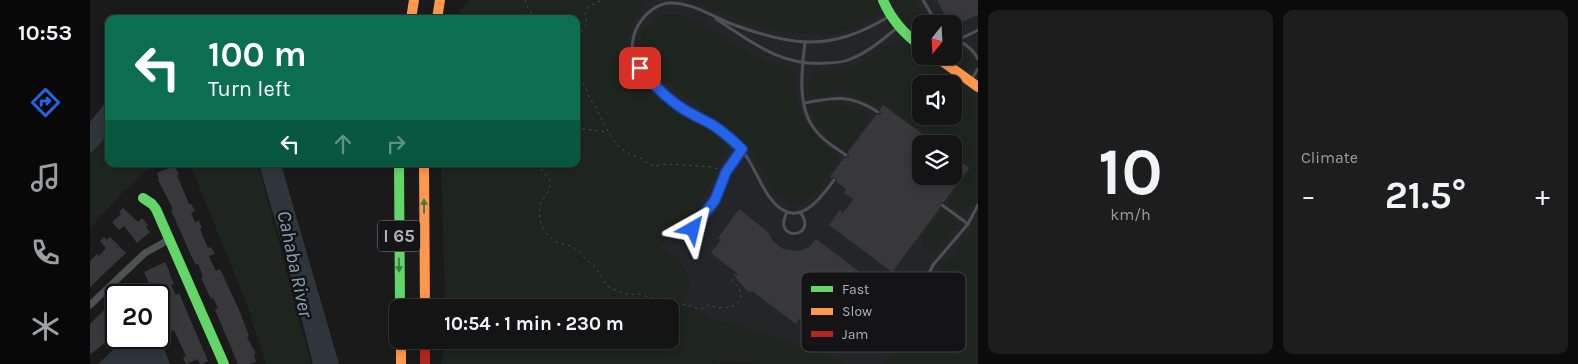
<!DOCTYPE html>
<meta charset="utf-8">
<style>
body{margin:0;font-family:Karla,sans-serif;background:#1d1d1d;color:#f1f3f6;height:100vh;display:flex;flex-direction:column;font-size:19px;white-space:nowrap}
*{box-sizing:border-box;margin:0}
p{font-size:16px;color:#9d9ea0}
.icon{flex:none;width:28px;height:28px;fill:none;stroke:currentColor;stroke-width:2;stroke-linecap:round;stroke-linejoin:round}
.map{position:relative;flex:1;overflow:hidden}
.drawer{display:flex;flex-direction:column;gap:10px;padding:10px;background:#0b0b0b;width:600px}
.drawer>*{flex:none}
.top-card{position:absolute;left:15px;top:15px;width:475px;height:152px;border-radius:10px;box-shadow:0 2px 8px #0003,0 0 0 1px #333334;background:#0b6e4f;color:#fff;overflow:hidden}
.needle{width:32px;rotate:198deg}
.tools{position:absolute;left:822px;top:15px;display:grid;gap:10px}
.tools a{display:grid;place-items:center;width:50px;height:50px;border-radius:10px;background:#141414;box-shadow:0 2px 8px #0003,0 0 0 1px #333334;font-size:25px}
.speed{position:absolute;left:15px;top:284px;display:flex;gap:10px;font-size:25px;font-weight:700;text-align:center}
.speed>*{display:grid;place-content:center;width:65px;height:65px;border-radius:50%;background:#141414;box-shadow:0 2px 8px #0003,0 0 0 1px #333334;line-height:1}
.speed .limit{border:2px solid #111;border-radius:8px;background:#fff;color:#111}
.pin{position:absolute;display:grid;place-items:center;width:42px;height:42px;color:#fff;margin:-21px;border-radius:10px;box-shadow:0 2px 8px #0006}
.me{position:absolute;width:55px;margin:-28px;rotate:37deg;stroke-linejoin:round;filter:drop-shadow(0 0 4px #0008)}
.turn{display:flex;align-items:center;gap:18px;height:105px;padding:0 20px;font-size:22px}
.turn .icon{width:65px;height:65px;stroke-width:2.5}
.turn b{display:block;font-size:35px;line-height:42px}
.lanes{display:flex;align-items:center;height:48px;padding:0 20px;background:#0003;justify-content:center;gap:25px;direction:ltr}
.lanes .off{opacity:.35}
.big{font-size:38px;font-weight:700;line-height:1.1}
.drawer .tile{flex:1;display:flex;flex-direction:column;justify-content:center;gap:8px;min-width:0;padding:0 18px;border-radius:10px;background:#1d1d1d}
.drawer .dial{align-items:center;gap:0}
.dial b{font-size:65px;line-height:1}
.heat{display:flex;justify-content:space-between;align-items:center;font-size:28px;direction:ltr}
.drawer .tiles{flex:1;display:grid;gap:10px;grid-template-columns:repeat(2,1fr)}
.trip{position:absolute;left:299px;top:299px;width:290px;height:50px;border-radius:10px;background:#141414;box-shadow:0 2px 8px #0003,0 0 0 1px #333334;font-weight:700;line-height:50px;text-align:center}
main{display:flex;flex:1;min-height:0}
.tabs{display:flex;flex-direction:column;width:90px;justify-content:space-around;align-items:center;background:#080808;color:#9d9ea0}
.tabs .icon{width:35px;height:35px}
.tabs .active{color:#2563eb}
.tabs b{font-size:22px;color:#f1f3f6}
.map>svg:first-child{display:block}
</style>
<main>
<nav class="tabs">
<b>10:53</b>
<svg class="icon active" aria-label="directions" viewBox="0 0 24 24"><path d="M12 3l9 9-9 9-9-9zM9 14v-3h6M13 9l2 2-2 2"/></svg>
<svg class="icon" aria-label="music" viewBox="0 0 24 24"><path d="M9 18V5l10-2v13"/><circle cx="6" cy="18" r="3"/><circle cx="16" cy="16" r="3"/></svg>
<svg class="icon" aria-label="phone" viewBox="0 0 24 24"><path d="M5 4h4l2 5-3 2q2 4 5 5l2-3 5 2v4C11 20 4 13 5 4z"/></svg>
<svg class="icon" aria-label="climate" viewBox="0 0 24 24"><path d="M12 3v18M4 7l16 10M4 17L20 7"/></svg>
</nav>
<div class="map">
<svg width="888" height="364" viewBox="0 0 888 364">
<rect width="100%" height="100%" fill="#1a1a1b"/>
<path fill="#242528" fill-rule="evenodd" d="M440,0H888V364H722L580,308L486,164V19ZM831,24H864V56H831ZM831,84H864V116H831ZM831,144H864V176H831Z"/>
<g fill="#1e251f" fill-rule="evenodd">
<polygon points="380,0 558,0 542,22 534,51 545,75 579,107 618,128 633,141 635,154 607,210 583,235 569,247 588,257 601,285 595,303 618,317 733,351 757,364 676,364 635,362 624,364 351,364 355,349 355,340 580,340 580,308 355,307 351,164 486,164 486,19 368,19 368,13"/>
<polygon points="598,0 787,0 791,13 767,28 734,35 689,32 650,20"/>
<polygon points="800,0 824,0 839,24 831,24 831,39 817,26"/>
<path d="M573,14C611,12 626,35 655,51C670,59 689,65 705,71C705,92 709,116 723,133C730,142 741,150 749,157L726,193L713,203L703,205L697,203L685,194L674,167L647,135L557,67L550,57L551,39L553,30Z"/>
<path d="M809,40L876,85L888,96V197C883,213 871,218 861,203L862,196L881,169L864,156V144H848L794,103L788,107C777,101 766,92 752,91C741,91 731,101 718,95V81L721,73L763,67L802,42ZM831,84H864V116H831Z"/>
<polygon points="864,44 878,53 884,62 882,67 878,70 873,69 854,56 864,56"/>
<path d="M735,104C754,104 765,106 782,115L756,152C749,146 710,115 727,106C730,104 732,104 735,104Z"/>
<polygon points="19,134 19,164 64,164 33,192 0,228 0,154"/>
<polygon points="100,164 168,164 221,364 176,364 159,310"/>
<polygon points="853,210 868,224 842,255 833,248 832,238"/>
<polygon points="888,221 888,364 794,364 823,325 837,298 850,268 882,232"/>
</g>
<g fill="#2e363c">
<polygon points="19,98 19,134 0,154 0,122"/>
<polygon points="169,164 191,164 249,364 223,364 197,262"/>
<polygon points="69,337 80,364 8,364 36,338"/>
</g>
<g fill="#38383b">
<polygon points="847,0 888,0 888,15 865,25 859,23"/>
<polygon points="793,105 846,144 831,144 831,176 864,176 864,157 879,168 854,202 850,203 850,208 802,272 739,225 750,210 753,213 763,199 754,193 756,189 747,182 746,178 740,177 754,158 759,157 758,152 786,115 791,114 790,109"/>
<polygon points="84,166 89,174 87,175 99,204 101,204 105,211 101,213 105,222 109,221 112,228 110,229 118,248 121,247 125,254 119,256 122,263 126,271 130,269 150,312 159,336 157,337 166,354 164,355 166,362 159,364 148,364 125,310 128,308 123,298 121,299 111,278 113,276 108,264 106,265 104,262 81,210 83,209 68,180 69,179 67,173"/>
<polygon points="33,208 48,222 52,218 58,225 56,227 60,232 47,243 34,226 29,230 22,222 29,216 31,214 29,212"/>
<polygon points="649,209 678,232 683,241 693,249 709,251 719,247 726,239 790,287 750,342 712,315 706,324 662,291 660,293 649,282 645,276 648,274 621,253 631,240 628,238"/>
<polygon points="14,237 17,240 20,237 36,253 0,287 0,261 7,254 9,256 16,248 10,241"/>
<polygon points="75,262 80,273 79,273 84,284 81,285 86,295 89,293 118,361 112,364 110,364 108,359 96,364 93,358 96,356 84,330 81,332 77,323 79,323 77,318 79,317 75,308 69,298 69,295 64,295 54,272"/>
<polygon points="40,285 42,286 43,285 53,295 37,295 33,291"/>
<polygon points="26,298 26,328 15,339 17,341 0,355 0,324"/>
</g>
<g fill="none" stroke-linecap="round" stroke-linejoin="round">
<g stroke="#4a4c4e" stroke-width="1" stroke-dasharray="2.5 4" stroke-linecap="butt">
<polyline points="435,0 439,11 448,19"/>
<polyline points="486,36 491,32 497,24 495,15 498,7 512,0"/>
<polyline points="486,72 495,86 498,95 506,108 520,135 528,146 541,155 553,159 557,163 563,166 579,164 622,167 630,170"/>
<polyline points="486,128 518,132"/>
<path d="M447,164L461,182L459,190L451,202L449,213L451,224L455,232L463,240L471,244L482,246L506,268L517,286L523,289L539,295L549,294L567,300L582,301L610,309L614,308L617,305C629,308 643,312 651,298L649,287L642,281V278L647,273"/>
</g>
<g stroke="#4f5053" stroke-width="3">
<polyline points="833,0 847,24"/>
<path d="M626,19C662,42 691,67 737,63C746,63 755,62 763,58C780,51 793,39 807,28"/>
<path d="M888,30L868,40C877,45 884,50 888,59"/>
<path d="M715,42C712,67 707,105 723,127C731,139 744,147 756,155"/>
<polyline points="881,80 888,69"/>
<path d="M714,103C745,97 760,94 788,112"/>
<path d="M744,180C734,193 717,219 697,212C674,203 667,167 651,149C645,141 637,134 629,128C619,122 608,118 599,113C582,102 549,76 544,57C540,45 544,30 551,21C557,12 568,4 579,3C600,2 620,15 639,23C663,32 691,41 716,42C747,43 773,32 798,17"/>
<polyline points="852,205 878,224"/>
<path d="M697,212C681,243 730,238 710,212"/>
<polyline points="603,229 625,200 636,172 652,149"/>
<polyline points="787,343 817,317 843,265 878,224 888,205"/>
</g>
<polyline stroke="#4f5053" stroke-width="7" points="0,305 55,253 80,239"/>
<g stroke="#63d668" stroke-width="10">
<path d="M793,0C801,19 814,34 831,46"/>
<polyline points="309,164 310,308"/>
<polyline points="53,198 62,204 66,209 134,364"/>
</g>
<g stroke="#ff974d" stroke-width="10">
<polyline points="321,19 324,0"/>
<polyline points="347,19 350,0"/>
<polyline points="845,56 888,87"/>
<polyline points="334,164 335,308"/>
<polyline points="311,340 311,364"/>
</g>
<polyline stroke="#b3261e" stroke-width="10" points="335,340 335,364"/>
</g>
<defs><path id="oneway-solid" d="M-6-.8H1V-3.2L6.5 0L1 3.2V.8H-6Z" transform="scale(1.25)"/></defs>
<g fill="#3f7f44">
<use href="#oneway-solid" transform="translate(334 206) rotate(-90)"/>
<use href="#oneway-solid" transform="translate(309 265) rotate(89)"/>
</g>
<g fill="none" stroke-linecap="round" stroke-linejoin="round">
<defs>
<path id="route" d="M550,68C564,86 580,102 600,113C607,117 614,120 621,124C633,131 642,140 652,149L636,172L625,200L603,229"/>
</defs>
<use href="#route" stroke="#184099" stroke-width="12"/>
<use href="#route" stroke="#2563eb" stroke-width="9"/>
</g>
<g text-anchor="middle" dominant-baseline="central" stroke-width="5" stroke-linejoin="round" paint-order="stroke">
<rect fill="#141417" stroke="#7e828a" stroke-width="1" x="288" y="220.5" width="42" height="31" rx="4"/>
<g font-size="18" font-weight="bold" fill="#acb1bb">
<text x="309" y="236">I 65</text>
</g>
<g font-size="20" font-style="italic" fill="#85a0b4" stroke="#141417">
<text transform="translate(205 264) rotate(78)">Cahaba River</text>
</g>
</g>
<rect x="711" y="272" width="165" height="80" rx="8" fill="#141417" stroke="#424348" stroke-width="1"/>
<rect x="721" y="286" width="22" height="6" fill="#63d668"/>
<rect x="721" y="308" width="22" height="7" fill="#ff974d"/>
<rect x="721" y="331" width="22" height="6" fill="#b3261e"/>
<g font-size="14" fill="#acb1bb">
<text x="752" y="294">Fast</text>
<text x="752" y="316">Slow</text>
<text x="752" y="339">Jam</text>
</g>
</svg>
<div class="tools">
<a><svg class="needle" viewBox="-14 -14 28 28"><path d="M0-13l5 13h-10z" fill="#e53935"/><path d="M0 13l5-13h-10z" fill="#9d9ea0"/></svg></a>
<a><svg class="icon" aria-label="sound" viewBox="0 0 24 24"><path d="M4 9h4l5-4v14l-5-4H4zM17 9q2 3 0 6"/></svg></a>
<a><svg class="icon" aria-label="layers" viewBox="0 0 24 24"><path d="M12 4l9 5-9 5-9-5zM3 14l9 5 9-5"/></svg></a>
</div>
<div class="speed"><div class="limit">20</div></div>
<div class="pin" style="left:550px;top:68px;background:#d93025"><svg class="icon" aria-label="arrive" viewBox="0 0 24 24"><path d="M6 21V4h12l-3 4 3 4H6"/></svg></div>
<svg class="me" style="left:603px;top:229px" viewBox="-20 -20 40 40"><path d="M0-17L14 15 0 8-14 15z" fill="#2563eb" stroke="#fff" stroke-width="4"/></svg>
<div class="trip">10:54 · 1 min · 230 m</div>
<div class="top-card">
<div class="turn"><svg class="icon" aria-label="left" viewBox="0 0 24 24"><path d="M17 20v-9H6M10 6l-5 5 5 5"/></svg><div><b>100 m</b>Turn left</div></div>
<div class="lanes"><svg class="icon" aria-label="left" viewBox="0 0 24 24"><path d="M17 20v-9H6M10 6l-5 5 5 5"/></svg><svg class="icon off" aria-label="ahead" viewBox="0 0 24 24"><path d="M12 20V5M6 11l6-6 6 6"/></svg><svg class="icon off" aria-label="right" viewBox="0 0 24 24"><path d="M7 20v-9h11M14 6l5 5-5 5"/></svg></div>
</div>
</div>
<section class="drawer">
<div class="tiles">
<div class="tile dial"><b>10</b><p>km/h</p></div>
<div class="tile"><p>Climate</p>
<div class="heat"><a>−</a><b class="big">21.5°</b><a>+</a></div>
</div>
</div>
</section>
</main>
